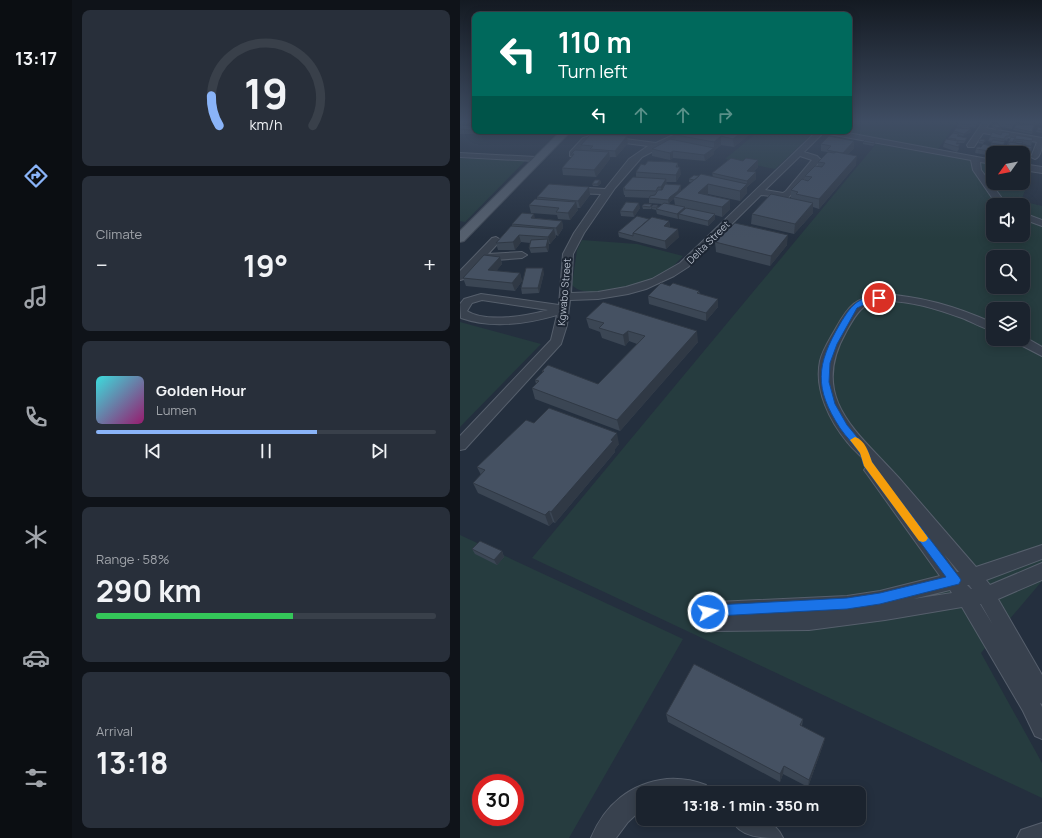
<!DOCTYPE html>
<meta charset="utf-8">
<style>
body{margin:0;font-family:Manrope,sans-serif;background:#282f3a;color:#f1f3f6;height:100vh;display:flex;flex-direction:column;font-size:15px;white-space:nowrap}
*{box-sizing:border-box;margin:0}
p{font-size:13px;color:#a0a4aa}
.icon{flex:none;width:22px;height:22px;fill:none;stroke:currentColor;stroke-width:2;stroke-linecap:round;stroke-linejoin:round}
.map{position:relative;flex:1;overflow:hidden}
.panel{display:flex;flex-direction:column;gap:10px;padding:10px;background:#0f1319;width:388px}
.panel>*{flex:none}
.banner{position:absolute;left:12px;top:12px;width:380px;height:122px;border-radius:8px;box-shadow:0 2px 10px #0003,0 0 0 1px #39404a;background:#00695c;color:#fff;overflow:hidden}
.needle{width:26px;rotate:237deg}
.controls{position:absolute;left:526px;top:146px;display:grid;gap:8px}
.controls a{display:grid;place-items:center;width:44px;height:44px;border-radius:8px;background:#1b232e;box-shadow:0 2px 10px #0003,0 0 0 1px #39404a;font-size:20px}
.speed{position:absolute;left:12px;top:774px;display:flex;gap:8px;font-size:20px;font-weight:700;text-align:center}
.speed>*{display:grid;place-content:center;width:52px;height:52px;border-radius:50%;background:#1b232e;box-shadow:0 2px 10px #0003,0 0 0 1px #39404a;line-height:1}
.speed .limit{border:6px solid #d22;background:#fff;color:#111}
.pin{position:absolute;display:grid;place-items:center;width:34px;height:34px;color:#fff;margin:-17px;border:2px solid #fff;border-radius:50%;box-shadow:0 1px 4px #0007}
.me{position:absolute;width:44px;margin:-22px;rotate:82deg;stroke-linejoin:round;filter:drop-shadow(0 0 3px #0008)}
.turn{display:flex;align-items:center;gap:14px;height:84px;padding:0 20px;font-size:18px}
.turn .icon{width:52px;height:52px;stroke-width:2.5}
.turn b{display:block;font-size:28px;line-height:34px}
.lanes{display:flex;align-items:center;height:38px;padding:0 20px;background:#0003;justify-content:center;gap:20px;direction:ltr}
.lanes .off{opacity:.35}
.big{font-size:30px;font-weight:700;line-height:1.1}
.panel .tile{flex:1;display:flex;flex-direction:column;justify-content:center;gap:6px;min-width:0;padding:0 14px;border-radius:8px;background:#282f3a}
.panel .dial{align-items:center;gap:0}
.dial svg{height:104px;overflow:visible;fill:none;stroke:#39404a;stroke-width:7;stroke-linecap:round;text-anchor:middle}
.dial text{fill:#f1f3f6;stroke:none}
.song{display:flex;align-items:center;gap:12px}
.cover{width:48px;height:48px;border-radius:6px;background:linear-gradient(135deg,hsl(180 70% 55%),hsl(320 70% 35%))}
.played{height:4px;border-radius:2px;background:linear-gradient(90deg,#8ab4f8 65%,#39404a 65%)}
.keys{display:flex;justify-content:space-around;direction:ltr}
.heat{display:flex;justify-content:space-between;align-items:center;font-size:22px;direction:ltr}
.charge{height:6px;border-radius:3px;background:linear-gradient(90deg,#34c759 58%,#39404a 0)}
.trip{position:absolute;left:176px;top:786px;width:230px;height:40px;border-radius:8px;background:#1b232e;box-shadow:0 2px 10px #0003,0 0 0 1px #39404a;font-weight:700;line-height:40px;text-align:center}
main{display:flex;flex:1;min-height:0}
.tabs{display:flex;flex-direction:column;width:72px;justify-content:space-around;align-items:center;background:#0b0e12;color:#a0a4aa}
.tabs .icon{width:28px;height:28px}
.tabs .current{color:#8ab4f8}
.tabs b{font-size:18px;color:#f1f3f6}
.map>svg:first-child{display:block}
</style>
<main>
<nav class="tabs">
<b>13:17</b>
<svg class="icon current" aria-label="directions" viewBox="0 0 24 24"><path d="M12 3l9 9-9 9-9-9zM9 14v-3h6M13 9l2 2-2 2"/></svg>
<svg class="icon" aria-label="music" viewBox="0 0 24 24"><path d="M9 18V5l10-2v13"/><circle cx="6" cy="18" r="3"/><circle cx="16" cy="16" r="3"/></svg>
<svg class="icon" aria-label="phone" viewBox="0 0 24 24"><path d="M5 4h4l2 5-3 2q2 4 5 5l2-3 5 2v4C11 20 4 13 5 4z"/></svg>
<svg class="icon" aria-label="climate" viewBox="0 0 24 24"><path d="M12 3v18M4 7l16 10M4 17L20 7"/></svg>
<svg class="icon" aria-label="car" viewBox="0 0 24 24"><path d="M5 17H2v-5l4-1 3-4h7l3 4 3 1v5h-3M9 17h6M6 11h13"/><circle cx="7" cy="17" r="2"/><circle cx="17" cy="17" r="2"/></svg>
<svg class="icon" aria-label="filters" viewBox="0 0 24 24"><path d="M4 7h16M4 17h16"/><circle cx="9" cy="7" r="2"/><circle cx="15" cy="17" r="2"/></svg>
</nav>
<section class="panel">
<div class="tile dial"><svg viewBox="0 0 100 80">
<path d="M14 69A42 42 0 1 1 86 69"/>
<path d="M14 69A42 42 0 0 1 8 46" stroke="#8ab4f8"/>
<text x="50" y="56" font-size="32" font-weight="700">19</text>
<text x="50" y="72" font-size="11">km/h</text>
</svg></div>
<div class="tile"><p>Climate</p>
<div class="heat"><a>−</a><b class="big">19°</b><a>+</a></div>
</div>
<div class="tile">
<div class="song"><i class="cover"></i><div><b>Golden Hour</b><p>Lumen</p></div></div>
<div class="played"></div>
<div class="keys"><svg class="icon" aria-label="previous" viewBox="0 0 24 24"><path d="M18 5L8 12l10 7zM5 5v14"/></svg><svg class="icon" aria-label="pause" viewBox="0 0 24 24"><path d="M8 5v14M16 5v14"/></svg><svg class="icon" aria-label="next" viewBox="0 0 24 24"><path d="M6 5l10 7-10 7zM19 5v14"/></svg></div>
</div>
<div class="tile"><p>Range · 58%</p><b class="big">290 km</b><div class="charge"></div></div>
<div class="tile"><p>Arrival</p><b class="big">13:18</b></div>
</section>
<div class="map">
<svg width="582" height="838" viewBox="0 0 582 838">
<rect width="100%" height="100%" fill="#242f3e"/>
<g fill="#263c3f" fill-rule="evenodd">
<polygon points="389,122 497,122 478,149 377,131 389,131"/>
<polygon points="299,131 343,131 348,132 351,135 315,169 265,159"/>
<path d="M416,144L533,164V183L568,182L561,201L582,206V581L521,653L582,763V798L72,558ZM533,205H563V235H533ZM533,257H563V287H533ZM533,309H563V339H533Z"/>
<polygon points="0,158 65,161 5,222 0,221"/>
<path d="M122,240L177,244L223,256C218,261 213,267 207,271C190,283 127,303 112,285L117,250Z"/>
<polygon points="0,322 81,344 0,427"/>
<path d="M0,535L223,639L109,838H0ZM21,783H55V817H21Z"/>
</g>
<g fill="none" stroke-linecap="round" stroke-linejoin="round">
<defs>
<g id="minor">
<path d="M523,122H530L526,128L582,138C582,145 582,156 575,159L571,157L577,142L523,133L514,147H508L507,145Z"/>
<path d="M222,131H232L182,157L155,188L124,233L113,254L111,293L138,292L166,287L192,279L220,263L357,131H377L533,160V164L520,162L521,170L547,205H537L513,170L511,160L363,133L344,152L357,156L361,160L328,198L301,195L228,267L214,276L186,289L168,294L138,299L110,300L107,325L101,344L5,449L0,450V436L91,340L97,315C66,324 32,329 1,318L0,304L4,299L21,294L99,305L103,254L114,233L141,194L110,193L106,190L110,187L145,189L169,159L188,146L135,139L129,142L116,156H110V152L123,138L134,135L196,143ZM340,156L352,160L326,191L323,193L305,190ZM22,300L88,310C67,316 26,323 7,311L12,303Z"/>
<polygon points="0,153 76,157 80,159 76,161 0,157"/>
<polygon points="563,164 582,167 582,173 563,170"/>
<polygon points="563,213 582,220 582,226 563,219"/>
<polygon points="36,237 41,240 28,254 62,252 67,255 62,258 21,261 4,279 0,280 0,271 32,238"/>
<path d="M422,294C460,296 498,307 533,323V331C522,328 512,322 502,318C477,309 449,300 423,301C402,301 395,316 386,332C348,399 399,433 439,478C465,508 491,538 516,567L582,545V559L526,580L530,585L582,563V580L538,599L582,675V704L580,703L582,707V739L575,736L563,711L502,607L425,620L349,630L256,631C247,629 241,626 237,617L242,607L257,602L387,596L420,591L480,576L407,474L404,470L407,466L409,465C403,457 394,451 388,443C370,422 354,390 360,361C363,349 370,339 376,328C389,305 395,298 422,294ZM484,554L499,572H497ZM507,585H509L512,589H511ZM490,590L492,593L453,599ZM520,604H521L533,625Z"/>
<polygon points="563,336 582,347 582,356 555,342 553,339 563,339"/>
<path d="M207,779C221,778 233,780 246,785L249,793H183V808L168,822L156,838H131C145,804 171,783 207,779Z"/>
<path d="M271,819C291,819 313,815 323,838C302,838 280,838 271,819Z"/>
<polygon points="582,823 582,838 557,838 561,830"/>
</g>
<polygon id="major" points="101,131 111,131 4,241 0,242 0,231"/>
</defs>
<use href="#minor" stroke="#565f6c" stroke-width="2"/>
<use href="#major" stroke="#414a57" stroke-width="2"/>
<use href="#minor" fill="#38414e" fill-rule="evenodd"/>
<use href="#major" fill="#56606e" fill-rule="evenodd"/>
</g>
<g fill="#3b4654" fill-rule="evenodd">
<polygon points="0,122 9,122 4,126 15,126 13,134 0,134"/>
<polygon points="518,122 515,128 510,127 509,129 497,127 498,123"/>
<polygon points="539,122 555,122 552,129 541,127 541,129 536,130 532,127 532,125 538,125"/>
<polygon points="561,122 577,122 576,124 572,124 574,126 572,134 553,130 554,128 568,125 569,124"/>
<rect x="578" y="122" width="4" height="1"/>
<polygon points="578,127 582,128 582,133 576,132"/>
<polygon points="221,131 290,131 290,134 274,147 261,145 254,151 254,154 245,161 213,158 210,160 192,156 192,149 216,141 216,135"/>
<polygon points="494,131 511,132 503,136 499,135 498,137 506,140 504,143 497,143 499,149 497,152 483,147 484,143 488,139 488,138 495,134 493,133"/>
<polygon points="550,133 547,141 545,140 544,141 544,146 542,150 538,149 537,153 533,153 533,156 515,153 516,149 521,147 530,146 532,142 528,141 530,137"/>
<polygon points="167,136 168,143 156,157 150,157 150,159 136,177 103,175 102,168 112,157 111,154 122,150 121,145"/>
<polygon points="555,138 573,138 571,146 566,145 563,153 547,149 548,146 547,145 548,143"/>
<polygon points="394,141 394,148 388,154 396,165 359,209 353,207 353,213 334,234 291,224 292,214 331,199 331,190 345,180 345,176 358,166 358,162 367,153 367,152 361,151 361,144"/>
<polygon points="519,141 524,142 523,144 518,143"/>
<polygon points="403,142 415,144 413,146 403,144"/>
<polygon points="567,146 572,147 571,152 565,151"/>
<path d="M218,163V167L221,174L216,182H206L207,184L221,190V191L232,182H229V179L239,176L253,177L252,173L298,167L293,172H296V179L287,187V193L280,201L248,194L247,195L270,200V209L262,217L255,215V219L248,226L219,219V218L218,219L197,214L196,210L192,209V208L191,209H183L182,206H192L198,207L202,204L189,203V198L165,197V195H164L163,188L176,177V172L185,165ZM214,199L215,205L209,204L210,202Z"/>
<polygon points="140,180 141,183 138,186 133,186 132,184"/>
<polygon points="129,187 130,195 120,208 117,208 118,210 110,220 98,219 97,215 71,213 69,205 77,199 77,197"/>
<polygon points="180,208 174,217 161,216 160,211"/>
<polygon points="75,218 102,221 103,228 98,236 96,235 96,237 90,244 89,244 88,252 71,253 69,248 70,243 61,242 55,250 38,250 36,243 52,226 52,224"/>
<polygon points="189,219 209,221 210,227 219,237 206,249 159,237 158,232"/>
<polygon points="255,242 327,245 310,266 256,252"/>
<polygon points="40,257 42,264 36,271 60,273 62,281 55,291 6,286 3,278"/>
<polygon points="84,273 79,293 62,294 61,288"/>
<polygon points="210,286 239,291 240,294 258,299 258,307 246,321 189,304 188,296"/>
<polygon points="126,318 238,342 160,431 75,399 72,388 76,384 75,380 82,373 82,371 138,384 177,344 169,341 165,346 142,338 140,332 129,328"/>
<polygon points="74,423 159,444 155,449 155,452 95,523 93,522 89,526 18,493 13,483 21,475 17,467"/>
<polygon points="12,549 42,551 44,557 37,565 15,554"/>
<polygon points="206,714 343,719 342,726 365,738 363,745 348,787 323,774 320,782 208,722"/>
</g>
<g fill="#303945">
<polygon points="2,122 9,122 1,127 0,123"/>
<polygon points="572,122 576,122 576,124 572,125"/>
<polygon points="15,126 15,131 16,131 13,134 11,130"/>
<polygon points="541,127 541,129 536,130 537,128"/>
<polygon points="511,129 511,132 503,136 504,134"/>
<polygon points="283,131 290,131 290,134 274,147 273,139"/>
<polygon points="167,136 168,143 156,157 155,151"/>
<polygon points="261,136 261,145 254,151 254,142"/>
<polygon points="394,141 394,148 382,160 383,153"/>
<polygon points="254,148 254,154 245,161 244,155"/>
<polygon points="213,151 213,158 210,160 210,153"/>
<polygon points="149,152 150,159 136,177 134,170"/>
<polygon points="397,156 396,165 359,209 359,199"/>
<polygon points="298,160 298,167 287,178 287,171"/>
<polygon points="220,167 221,174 216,182 216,175"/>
<polygon points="296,172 296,179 287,187 287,193 280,201 280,191 287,184 287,181"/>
<polygon points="206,179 207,186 202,195 201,187"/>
<polygon points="140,180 141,183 138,186 137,184"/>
<polygon points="248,184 248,194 239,202 238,193"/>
<polygon points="221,185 221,190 219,196 214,197 214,199 210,202 209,205 208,200 210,197"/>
<polygon points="129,187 130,195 120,208 118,201"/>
<polygon points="270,200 270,209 262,217 262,207"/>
<polygon points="116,202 118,210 110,220 108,213"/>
<polygon points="179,203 180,208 174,217 173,212"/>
<polygon points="353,203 353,213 334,234 335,224"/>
<polygon points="225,207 225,212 219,214 219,218 218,219 217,214"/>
<polygon points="74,214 76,222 71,218"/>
<polygon points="255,214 255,219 248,226 248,221"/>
<polygon points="102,221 103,228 98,236 96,228"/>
<polygon points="209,221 210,229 204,226"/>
<polygon points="94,229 96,237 90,244 88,237"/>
<polygon points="218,229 219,237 206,249 205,241"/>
<polygon points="59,235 61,242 55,250 53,242"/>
<polygon points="328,235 327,245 310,266 311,256"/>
<polygon points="88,239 89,244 88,252 86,247"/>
<polygon points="40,257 42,264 31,278 28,270"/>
<polygon points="83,268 84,273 79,293 78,288"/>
<polygon points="60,273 62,281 55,291 52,283"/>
<polygon points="258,299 258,307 246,321 246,313"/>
<polygon points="168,331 169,341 165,346 163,335"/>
<polygon points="237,331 238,342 160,431 157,420"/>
<polygon points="157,433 159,444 155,449 155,452 95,523 91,512"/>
<polygon points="89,511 93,522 89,526 85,515"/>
<polygon points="42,551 44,557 37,565 34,560"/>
<polygon points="365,738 363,745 348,787 349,780"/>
<polygon points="324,766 323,774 320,782 320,774"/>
</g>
<g fill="#455162" stroke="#303945">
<polygon points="498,122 518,122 516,124 511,123 510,125 498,123"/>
<polygon points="539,122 555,122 553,125"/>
<polygon points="537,124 541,127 537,128 532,125"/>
<polygon points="569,124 574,125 574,126 572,132 554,128 556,125 568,125"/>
<polygon points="0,125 15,126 11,130 0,129"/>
<polygon points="578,127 582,128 582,131 577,130"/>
<polygon points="496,128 511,129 504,134 494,131"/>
<polygon points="221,131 283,131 273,139 261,136 254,142 216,135"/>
<polygon points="532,132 541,135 542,132 550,133 549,136 546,136 544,139 530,137"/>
<polygon points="493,133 499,134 497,136 507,138 505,141 495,140 496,139 488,138"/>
<polygon points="130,135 167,136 155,151 130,149 133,146 121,145"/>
<polygon points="556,135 573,138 572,141 555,139"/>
<polygon points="369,136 394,141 383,153 376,152 367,150 371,146 361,144"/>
<polygon points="551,137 555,138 552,143 550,142 549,143 548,143"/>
<polygon points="210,139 254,148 244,155 213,151 210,153 192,149"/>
<polygon points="486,139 498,141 496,144 500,144 498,147 484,143"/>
<polygon points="520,139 525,140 524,142 519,141"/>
<polygon points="405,140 415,142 414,144 403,142"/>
<polygon points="533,140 545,142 543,145 531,143"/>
<polygon points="556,141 563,142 562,144 555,143"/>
<polygon points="550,142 566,145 565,148 548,145"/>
<polygon points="523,144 538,148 536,152 516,149 517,147 521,147"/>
<polygon points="567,146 572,147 571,149 566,149"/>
<polygon points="547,149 559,151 559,153 545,153"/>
<polygon points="115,150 149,152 134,170 102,168 114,154 111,154"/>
<polygon points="368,152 374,153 376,152 397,156 359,199 336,194 338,192 331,190 342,179 348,181 352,177 345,176 355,166 362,167 365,163 358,162"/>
<polygon points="271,158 283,161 286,158 298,160 287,171 296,172 287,181 252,173"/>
<polygon points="188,161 212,162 218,163 216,167 220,167 216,175 176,172 181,164 185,165"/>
<polygon points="241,174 287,184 280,191 248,184 238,193 270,200 262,207 214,197"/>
<polygon points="234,175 239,176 234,180 229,179"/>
<polygon points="173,177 206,179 201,187 198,187 196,191 164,190 165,188 163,188"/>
<polygon points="135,180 140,180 137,184 132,184"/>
<polygon points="89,184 129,187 118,201 77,197"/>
<polygon points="205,184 221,185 218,191 210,197 208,200 189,198 190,196 195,195 198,190 202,190"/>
<polygon points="311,194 353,203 335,224 292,214"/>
<polygon points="75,199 116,202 108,213 96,212 99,208 69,205"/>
<polygon points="166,202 179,203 173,212 160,211"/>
<polygon points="204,203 225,207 217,214 196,209"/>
<polygon points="184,204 192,204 190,207 182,206"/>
<polygon points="193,205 198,205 197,207 191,207"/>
<polygon points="226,208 255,214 248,221 219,214"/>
<polygon points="62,213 74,214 71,218 102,221 96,228 52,224"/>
<polygon points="177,216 189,219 173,233 173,236 158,232"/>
<polygon points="192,217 209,221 204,226 218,229 205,241 173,233"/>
<polygon points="275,223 328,235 311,256 255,242"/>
<polygon points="51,226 94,229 88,237 59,235 53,242 36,243"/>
<polygon points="88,239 86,247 69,248 71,240"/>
<polygon points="24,255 40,257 28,270 60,273 52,283 3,278"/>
<polygon points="66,268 83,268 78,288 61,288"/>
<polygon points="201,283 210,286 213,283 239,291 237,293 258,299 246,313 188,296"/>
<polygon points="143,302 237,331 157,420 72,388 79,381 75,380 84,371 82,371 88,365 138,384 185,336 168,331 163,335 139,328 144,323 126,318"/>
<polygon points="89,408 157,433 151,440 153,441 91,512 89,511 85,515 13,483 25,470 17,467 66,420 74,423"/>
<polygon points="20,541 42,551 34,560 12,549"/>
<polygon points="234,664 343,719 340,725 365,738 349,780 324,766 320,774 206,714"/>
</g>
<linearGradient id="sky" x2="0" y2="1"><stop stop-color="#141a22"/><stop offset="0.51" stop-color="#3f4d63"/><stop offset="1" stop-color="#3f4d63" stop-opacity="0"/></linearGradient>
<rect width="582" height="239" fill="url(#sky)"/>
<path fill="#1a73e8" stroke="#114b97" d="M419,295L422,296V299L412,301L397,308L377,344L370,363L369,382L375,404L387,425L407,449L412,462L426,482L499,577L501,580L499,584L420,604L387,609L256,616L248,618L243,616L242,612L243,609L256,605L387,598L420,593L486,577L404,466C402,462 402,456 399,452C394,444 386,437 380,428C354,388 356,365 380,324C391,306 396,298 419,295Z"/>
<path fill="#f59e0b" d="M395,437C405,440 409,453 412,462L466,535L468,538L466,541L463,542L459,541L404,466L400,453L390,440Z"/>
<g text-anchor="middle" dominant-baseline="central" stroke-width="4" stroke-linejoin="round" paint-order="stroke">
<g font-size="10" fill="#b4bcc9" stroke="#1d2633">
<text transform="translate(248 242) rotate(-45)">Delta Street</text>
<text transform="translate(104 292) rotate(-85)">Kgwabo Street</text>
</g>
</g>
</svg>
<div class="controls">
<a><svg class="needle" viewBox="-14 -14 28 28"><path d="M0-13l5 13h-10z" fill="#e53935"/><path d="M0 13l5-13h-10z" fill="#a0a4aa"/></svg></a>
<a><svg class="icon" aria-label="sound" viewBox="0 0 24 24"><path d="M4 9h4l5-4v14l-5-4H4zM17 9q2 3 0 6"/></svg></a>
<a><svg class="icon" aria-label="search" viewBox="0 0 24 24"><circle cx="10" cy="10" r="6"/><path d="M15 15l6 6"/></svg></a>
<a><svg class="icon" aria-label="layers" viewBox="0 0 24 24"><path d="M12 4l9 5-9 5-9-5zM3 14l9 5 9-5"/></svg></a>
</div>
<div class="speed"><div class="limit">30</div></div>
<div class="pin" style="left:419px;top:298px;background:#d93025"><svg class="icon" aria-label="arrive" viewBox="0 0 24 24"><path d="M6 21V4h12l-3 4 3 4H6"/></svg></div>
<svg class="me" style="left:248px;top:612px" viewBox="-20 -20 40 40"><circle r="17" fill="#1a73e8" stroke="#fff" stroke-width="3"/><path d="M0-11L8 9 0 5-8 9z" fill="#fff"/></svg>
<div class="trip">13:18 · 1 min · 350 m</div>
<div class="banner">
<div class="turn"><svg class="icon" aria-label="left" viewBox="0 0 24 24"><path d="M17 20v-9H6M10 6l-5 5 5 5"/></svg><div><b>110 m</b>Turn left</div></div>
<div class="lanes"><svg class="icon" aria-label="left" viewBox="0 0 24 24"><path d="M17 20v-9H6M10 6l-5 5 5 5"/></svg><svg class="icon off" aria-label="ahead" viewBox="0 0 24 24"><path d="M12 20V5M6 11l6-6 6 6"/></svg><svg class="icon off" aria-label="ahead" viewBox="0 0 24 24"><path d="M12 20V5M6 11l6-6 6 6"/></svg><svg class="icon off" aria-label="right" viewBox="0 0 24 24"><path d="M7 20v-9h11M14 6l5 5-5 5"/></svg></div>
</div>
</div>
</main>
